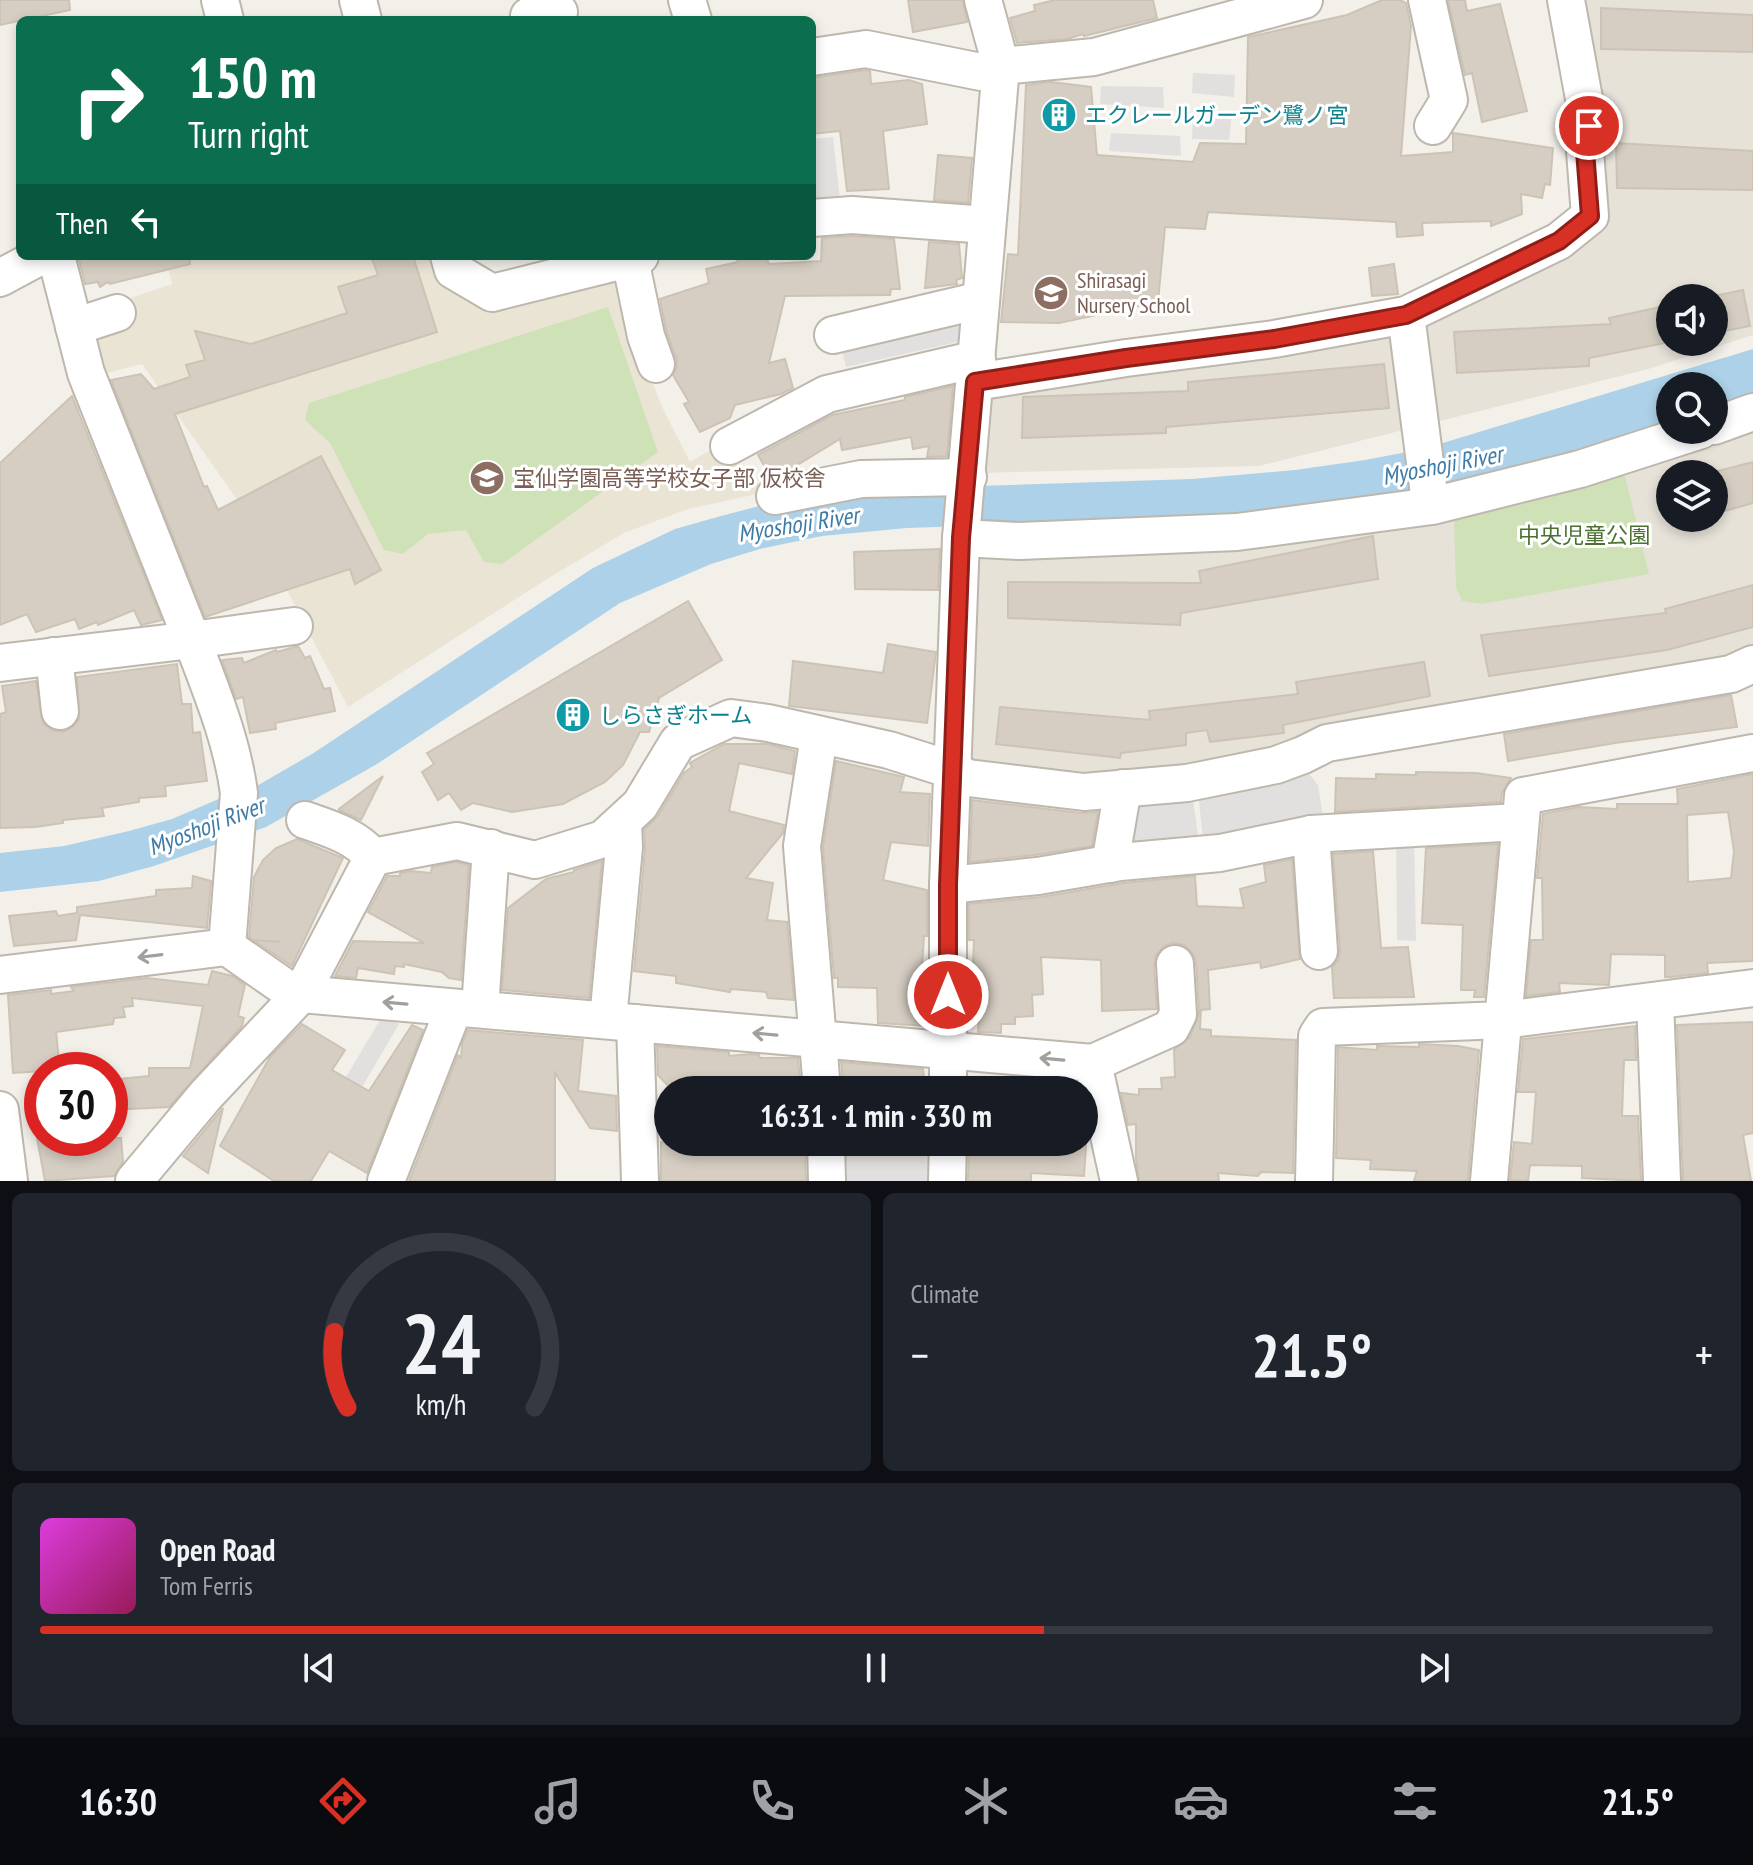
<!DOCTYPE html>
<meta charset="utf-8">
<style>
body{margin:0;font-family:"PT Sans Narrow","Noto Sans JP",sans-serif;background:#20242c;color:#f1f3f6;height:100vh;display:flex;flex-direction:column;font-size:30px;white-space:nowrap}
*{box-sizing:border-box;margin:0}
p{font-size:26px;color:#9ea1a6}
.icon{flex:none;width:44px;height:44px;fill:none;stroke:currentColor;stroke-width:2;stroke-linecap:round;stroke-linejoin:round}
.map{position:relative;height:1181px;overflow:hidden}
.details{display:flex;flex-direction:column;gap:12px;padding:12px;background:#0d0f14;flex:1}
.details>*{flex:none}
.guide{position:absolute;left:16px;top:16px;width:800px;height:244px;border-radius:12px;box-shadow:0 4px 12px #0003;background:#0b6e4f;color:#fff;overflow:hidden}
.buttons{position:absolute;left:1656px;top:284px;display:grid;gap:16px}
.buttons a{display:grid;place-items:center;width:72px;height:72px;border-radius:50%;background:#171b24;box-shadow:0 4px 12px #0003;font-size:40px}
.speed{position:absolute;left:24px;top:1052px;display:flex;gap:16px;font-size:40px;font-weight:700;text-align:center}
.speed>*{display:grid;place-content:center;width:104px;height:104px;border-radius:50%;background:#171b24;box-shadow:0 4px 12px #0003;line-height:1}
.speed .limit{border:12px solid #d22;background:#fff;color:#111}
.pin{position:absolute;display:grid;place-items:center;width:68px;height:68px;color:#fff;margin:-34px;border:4px solid #fff;border-radius:50%;box-shadow:0 2px 8px #0007}
.me{position:absolute;width:88px;margin:-44px;rotate:0deg;stroke-linejoin:round;filter:drop-shadow(0 0 6px #0008)}
.turn{display:flex;align-items:center;gap:28px;height:168px;padding:0 40px;font-size:36px}
.turn .icon{width:104px;height:104px;stroke-width:2.5}
.turn b{display:block;font-size:56px;line-height:68px}
.then{display:flex;align-items:center;height:76px;padding:0 40px;background:#0003;gap:16px;font-size:30px}
.big{font-size:60px;font-weight:800;line-height:1.1}
.details .tile{flex:1;display:flex;flex-direction:column;justify-content:center;gap:12px;min-width:0;padding:0 28px;border-radius:12px;background:#20242c}
.details .dial{align-items:center;gap:0}
.dial svg{height:208px;overflow:visible;fill:none;stroke:#363941;stroke-width:7;stroke-linecap:round;text-anchor:middle}
.dial text{fill:#f1f3f6;stroke:none}
.song{display:flex;align-items:center;gap:24px}
.cover{width:96px;height:96px;border-radius:12px;background:linear-gradient(135deg,hsl(300 70% 55%),hsl(330 70% 35%))}
.played{height:8px;border-radius:4px;background:linear-gradient(90deg,#d93025 60%,#363941 60%)}
.keys{display:flex;justify-content:space-around;direction:ltr}
.heat{display:flex;justify-content:space-between;align-items:center;font-size:44px;direction:ltr}
.details .tiles{flex:1;display:grid;gap:12px;grid-template-columns:1fr 1fr}
.tile:last-child{grid-column:span 2}
.trip{position:absolute;left:654px;top:1076px;width:444px;height:80px;border-radius:40px;background:#171b24;box-shadow:0 4px 12px #0003;font-weight:800;line-height:80px;text-align:center}
.dock{display:flex;height:128px;justify-content:space-around;align-items:center;background:#090b0e;color:#9ea1a6}
.dock .icon{width:56px;height:56px}
.dock .current{color:#d93025}
.dock b{font-size:36px;color:#f1f3f6}
.map>svg:first-child{display:block}
</style>
<div class="map">
<svg width="1753" height="1181" viewBox="0 0 1753 1181">
<rect width="100%" height="100%" fill="#f3f0ea"/>
<g fill="#e6e2d8" fill-rule="evenodd">
<path d="M1581,0H1753V335L1645,370L1259,466L981,473L988,394L1439,313L1605,208ZM1670,298H1714V342H1670Z"/>
<path d="M1753,414V654L1296,750L1087,780L962,764L968,550ZM1670,474H1714V518H1670Z"/>
</g>
<polygon fill="#eae4d5" points="165,256 438,256 445,279 615,275 646,367 663,409 690,462 719,445 766,492 688,509 624,533 547,579 348,707 247,514 142,364 103,374 87,313 172,284"/>
<g fill="#cfe2b7">
<polygon points="608,307 658,452 502,564 484,562 466,530 428,534 403,554 384,550 330,443 305,420 309,403"/>
<polygon points="1623,468 1649,574 1482,604 1462,601 1456,587 1454,520 1465,512"/>
</g>
<g fill="#e2e0de">
<polygon points="1193,73 1235,75 1234,97 1192,93"/>
<polygon points="1101,86 1163,87 1164,108 1100,104"/>
<polygon points="1193,119 1231,119 1229,140 1192,139"/>
<polygon points="1111,133 1180,136 1181,156 1109,151"/>
<polygon points="833,137 841,208 812,209 812,139"/>
<polygon points="957,320 962,341 846,367 841,347"/>
<polygon points="1304,768 1318,785 1324,823 1203,840 1198,792"/>
<polygon points="1192,792 1199,842 1121,851 1129,795"/>
<polygon points="1414,837 1416,941 1397,940 1396,838"/>
<polygon points="383,1015 399,1024 352,1104 336,1094"/>
<polygon points="835,1142 936,1142 935,1181 835,1181"/>
</g>
<polygon fill="#add1e8" points="1753,349 1753,400 1714,413 1714,386 1670,386 1670,428 1462,488 1281,515 907,528 822,536 760,549 711,564 620,603 377,764 266,827 154,866 99,881 0,892 0,853 64,846 129,831 172,819 228,795 248,791 312,754 593,568 675,529 721,516 767,504 977,486 1192,479 1295,470 1365,460 1423,449"/>
<g fill="#d6cec3" stroke="#cdc3b4" stroke-width="2" fill-rule="evenodd">
<polygon points="0,0 69,0 70,10 0,25"/>
<polygon points="908,0 963,0 967,22 913,32"/>
<polygon points="1055,0 1153,0 1157,18 1084,36 1083,34 1067,39 1017,43 1010,18 1035,11 1034,5"/>
<polygon points="1382,0 1400,0 1406,3 1411,26 1401,156 1453,152 1453,133 1553,148 1550,185 1545,184 1542,198 1521,194 1522,214 1491,226 1491,221 1422,223 1423,235 1397,237 1396,222 1208,212 1205,229 1165,227 1158,302 1059,323 1001,322 1008,254 1018,255 1026,85 1051,82 1091,87 1097,155 1193,162 1200,143 1246,144 1248,37 1347,15"/>
<polygon points="1448,0 1465,0 1467,11 1500,4 1527,111 1482,122 1472,73 1465,75"/>
<polygon points="1601,8 1753,15 1753,52 1601,49"/>
<polygon points="866,70 870,71 871,84 909,80 922,84 927,124 883,131 889,189 847,191 840,131 812,134 812,78"/>
<polygon points="1616,143 1753,151 1753,190 1617,188"/>
<polygon points="938,155 972,158 968,203 934,200"/>
<polygon points="852,236 894,239 900,289 891,289 890,295 785,296 769,363 785,359 793,388 781,394 735,405 730,418 700,432 684,404 689,402 673,375 677,367 676,358 666,330 660,299 709,283 706,269 738,262 737,259 766,256 769,264 821,261 822,238"/>
<polygon points="929,242 959,244 962,278 956,280 957,284 925,288"/>
<polygon points="78,256 189,256 190,264 110,284 108,282 100,287 98,282 85,284"/>
<polygon points="371,256 413,256 437,332 175,414 204,487 207,486 218,510 321,456 381,570 355,584 350,569 205,617 111,380 141,374 154,389 190,377 186,365 205,360 195,331 251,344 347,313 338,287 378,275"/>
<polygon points="1394,264 1398,294 1372,296 1369,268"/>
<polygon points="1743,290 1750,326 1714,333 1714,296"/>
<polygon points="1670,305 1670,342 1589,358 1589,366 1457,373 1454,332 1611,324 1609,318"/>
<polygon points="1384,364 1389,408 1166,427 1166,433 1022,438 1023,397 1188,391 1188,382"/>
<polygon points="953,386 947,456 927,457 929,446 913,449 911,437 842,450 840,439 784,473 770,476 758,455 832,415 905,400 905,397"/>
<polygon points="72,396 162,620 141,625 134,610 98,625 97,622 79,629 75,619 36,632 27,614 0,625 0,463"/>
<polygon points="1753,462 1753,503 1714,514 1714,472"/>
<polygon points="1373,536 1378,579 1181,613 1180,625 1008,618 1008,582 1201,583 1199,571"/>
<polygon points="940,549 938,590 855,589 854,552"/>
<polygon points="1753,585 1753,627 1667,650 1489,676 1481,635 1666,613 1665,609"/>
<polygon points="688,601 722,660 659,698 649,732 640,732 623,765 605,782 563,804 512,812 473,803 461,810 449,793 438,800 422,772 434,764 427,753"/>
<polygon points="888,644 936,652 927,723 789,706 793,661 883,673"/>
<polygon points="298,646 305,658 310,656 324,689 330,688 335,711 275,723 276,729 250,733 243,697 236,699 222,660 242,658 244,663 276,650 277,652"/>
<polygon points="1424,662 1430,696 1283,725 1284,733 1210,742 1207,730 1186,733 1186,745 1121,753 1120,758 996,744 1000,707 1150,720 1149,711 1298,694 1296,682"/>
<polygon points="177,664 182,704 191,704 193,733 200,732 207,781 165,786 166,796 139,798 139,802 102,808 104,816 63,820 63,823 36,827 0,828 0,714 6,712 2,686 36,681 43,723 51,730 63,732 73,727 79,719 77,677"/>
<polygon points="1731,695 1737,727 1615,743 1508,761 1504,734"/>
<polygon points="724,744 768,744 795,751 792,774 739,763 729,811 784,825 783,833 746,878 773,883 767,920 787,922 794,1000 768,998 766,992 731,989 730,992 676,983 676,976 634,971 645,849 644,830 658,816 684,773 692,767 690,763"/>
<polygon points="836,761 904,777 900,792 930,794 928,846 891,842 883,880 927,890 927,936 924,936 920,997 927,998 927,1026 878,1023 877,988 838,987 838,978 834,978 823,847"/>
<polygon points="1416,772 1476,773 1511,778 1502,793 1501,802 1335,812 1336,778 1376,779 1376,774 1416,775"/>
<path d="M1753,774V961L1707,963L1708,973L1670,977H1665V955L1611,954L1609,985L1559,983L1560,992L1526,996L1531,940H1543L1542,878H1537L1543,814L1578,807L1617,809V804H1678L1677,789ZM1728,812L1734,851L1731,878L1688,882L1687,815Z"/>
<polygon points="383,776 361,820 339,810 339,809"/>
<polygon points="972,800 1081,813 1098,812 1092,846 1035,855 970,862"/>
<polygon points="297,839 343,858 292,966 253,940 280,942 253,940 249,937 254,877 263,860 276,848"/>
<polygon points="1498,844 1484,997 1474,997 1475,990 1461,990 1463,925 1422,923 1426,848"/>
<polygon points="1373,851 1381,948 1408,947 1414,997 1334,998 1332,967 1338,960 1340,950 1333,854"/>
<polygon points="1292,859 1300,959 1261,968 1260,962 1208,970 1210,1009 1201,1010 1200,1029 1211,1030 1211,1036 1296,1040 1293,1173 1261,1172 1258,1176 1218,1173 1219,1181 1139,1181 1136,1158 1136,1124 1128,1125 1121,1093 1139,1095 1139,1089 1162,1089 1161,1078 1175,1077 1174,1050 1190,1037 1199,1013 1196,962 1192,952 1184,945 1173,943 1164,946 1156,955 1154,965 1157,1009 1102,1011 1101,960 1041,957 1043,994 1032,995 1033,1016 1015,1017 1015,1024 1001,1024 1001,1033 978,1032 979,1016 971,1016 974,940 969,940 969,904 1041,897 1123,883 1195,876 1197,906 1244,908 1240,889 1266,882 1264,865"/>
<polygon points="602,861 589,998 502,990 508,908 546,879 574,872 574,870"/>
<polygon points="456,862 469,865 461,980 449,978 442,972 404,964 404,967 395,966 394,974 358,968 356,978 335,976 353,941 424,943 368,912 387,876 400,876 400,873 411,871 431,873 432,867"/>
<polygon points="193,876 211,881 207,928 80,915 76,940 14,946 9,916 56,911 58,916 77,913 77,907 156,896 156,890 192,888"/>
<polygon points="212,971 232,976 245,985 238,1016 244,1018 242,1026 169,1107 110,1110 110,1080 149,1076 149,1068 190,1068 203,1006 132,998 133,1006 123,1007 125,1017 114,1018 113,1024 56,1032 60,1070 13,1073 8,995 51,990 51,994 74,991 71,987 147,978 208,985"/>
<polygon points="1753,1022 1753,1133 1743,1135 1751,1181 1683,1181 1677,1025"/>
<polygon points="302,1024 345,1050 332,1070 369,1091 412,1025 423,1030 367,1173 329,1151 311,1181 274,1181 220,1146 270,1057"/>
<polygon points="1635,1026 1636,1060 1624,1060 1622,1116 1638,1116 1641,1181 1582,1178 1582,1166 1530,1165 1528,1181 1510,1180 1514,1142 1532,1144 1536,1092 1518,1092 1523,1039"/>
<polygon points="468,1030 583,1040 578,1091 616,1096 617,1131 590,1128 555,1073 555,1181 409,1181 458,1055 461,1058 462,1044"/>
<polygon points="1419,1044 1458,1046 1479,1050 1468,1181 1414,1181 1417,1171 1370,1169 1371,1160 1336,1158 1338,1047 1377,1050 1377,1046 1419,1047"/>
<polygon points="657,1046 729,1052 729,1056 751,1054 759,1055 760,1058 798,1058 801,1090 672,1090 658,1075"/>
<polygon points="841,1062 923,1069 925,1090 844,1090"/>
<polygon points="223,1108 208,1173 183,1156"/>
<polygon points="37,1138 121,1138 123,1162 114,1176 45,1181"/>
<polygon points="661,1142 805,1142 806,1181 661,1181"/>
<polygon points="969,1142 1045,1142 1086,1146 1084,1176 1031,1173 1031,1181 968,1181"/>
</g>
<g fill="none" stroke-linecap="round" stroke-linejoin="round">
<defs>
<g id="minor">
<polyline points="220,0 225,20"/>
<polyline points="358,0 363,20"/>
<polyline points="687,0 693,20"/>
<polyline points="1427,0 1449,100 1433,126"/>
<polyline points="529,16 559,12"/>
<polyline points="812,57 866,49 981,72 1001,66 1094,57 1304,0"/>
<polyline points="812,218 852,215 987,225"/>
<polyline points="56,256 86,373 192,640 294,626"/>
<polyline points="449,256 453,270 492,293 640,256"/>
<polyline points="630,259 646,336 656,364"/>
<polyline points="0,278 41,256"/>
<polyline points="1406,315 1429,494"/>
<polyline points="74,327 117,313"/>
<polyline points="833,335 981,300"/>
<polyline points="975,382 1126,358 1274,339 1406,315 1559,241 1590,216 1585,151 1589,126 1566,0"/>
<polyline points="1714,426 1753,412"/>
<polyline points="729,446 827,394 977,359"/>
<polyline points="775,496 861,479 968,477"/>
<polyline points="961,538 1020,541 1237,532 1432,506 1580,469 1701,430"/>
<polyline points="54,656 60,711"/>
<path d="M0,663L192,640C211,690 232,740 239,793L227,947"/>
<polyline points="819,736 802,846 822,1090"/>
<path d="M305,820C331,829 355,836 373,857"/>
<polyline points="1311,834 1319,951"/>
<polyline points="1110,864 1123,788"/>
<polyline points="948,885 1038,876 1120,862 1220,853 1311,834 1519,822"/>
<polyline points="0,975 227,947 283,986 301,994 1093,1063 1119,1181"/>
<polyline points="1655,1001 1662,1181"/>
<polyline points="480,1009 491,848"/>
<polyline points="608,1020 624,847 623,823"/>
<polyline points="635,1023 640,1181"/>
<polyline points="1093,1063 1171,1028 1178,1014 1175,964"/>
<polyline points="948,1090 948,885 961,538 1001,66 983,0"/>
<polyline points="0,1110 9,1181"/>
<polyline points="826,1142 827,1181"/>
<polyline points="134,1181 206,1095 301,994 373,857 457,841 535,860 603,839 640,805 678,742 731,718 768,723 889,750 952,770 968,778 1084,792 1187,783 1276,765 1303,755 1327,743 1731,674 1753,664"/>
<polyline points="386,1181 454,1008"/>
<polyline points="947,1181 948,1142"/>
<polyline points="1314,1181 1317,1036 1323,1027 1504,1020 1753,988"/>
<polyline points="1489,1181 1523,796 1753,753"/>
</g>
</defs>
<use href="#minor" stroke="#bdb7ad" stroke-width="40"/>
<use href="#minor" stroke="#fff" stroke-width="36"/>
</g>
<defs><path id="oneway-shaft" d="M-6 0H5M1.5-3L5.5 0L1.5 3" fill="none" stroke-width="1.6" stroke-linecap="round" stroke-linejoin="round" transform="scale(2)"/></defs>
<g stroke="#a2a09c">
<use href="#oneway-shaft" transform="translate(150 956) rotate(173)"/>
<use href="#oneway-shaft" transform="translate(395 1003) rotate(-175)"/>
<use href="#oneway-shaft" transform="translate(765 1034) rotate(-175)"/>
<use href="#oneway-shaft" transform="translate(1052 1059) rotate(-175)"/>
</g>
<g fill="none" stroke-linecap="round" stroke-linejoin="round">
<defs>
<polyline id="route" points="948,995 948,885 961,538 975,382 1126,358 1274,339 1406,315 1559,241 1590,216 1585,151 1589,126"/>
</defs>
<use href="#route" stroke="#8d1f18" stroke-width="20"/>
<use href="#route" stroke="#d93025" stroke-width="14"/>
</g>
<defs>
<symbol id="building-disc" viewBox="-11 -11 22 22"><circle r="9.5" fill="#0f9aa8" stroke="#fff"/><path d="M-4-6H4V6H1V3H-1V6H-4ZM-2.5-4.3h1.7v1.8h-1.7ZM.8-4.3h1.7v1.8H.8ZM-2.5-1h1.7V.8h-1.7ZM.8-1h1.7V.8H.8Z" fill="#fff"/></symbol>
<symbol id="school-disc" viewBox="-11 -11 22 22"><circle r="9.5" fill="#8d6e63" stroke="#fff"/><path d="M0-5L7-2L0 1L-7-2ZM-4 1L0 2.5L4 1V4Q0 6-4 4Z" fill="#fff"/></symbol>
</defs>
<g fill-rule="evenodd">
<use href="#building-disc" x="1039" y="95" width="40" height="40"/>
<use href="#school-disc" x="1031" y="273" width="40" height="40"/>
<use href="#school-disc" x="467" y="458" width="40" height="40"/>
<use href="#building-disc" x="553" y="695" width="40" height="40"/>
</g>
<g text-anchor="middle" dominant-baseline="central" stroke-width="6" stroke-linejoin="round" paint-order="stroke">
<g font-size="22" fill="#0d838f" stroke="#fff" text-anchor="start">
<text x="1085" y="115">エクレールガーデン鷺ノ宮</text>
<text x="599" y="715">しらさぎホーム</text>
</g>
<g font-size="22" fill="#785e54" stroke="#fff" text-anchor="start">
<text x="1077" y="280">Shirasagi<tspan x="1077" dy="25">Nursery School</tspan></text>
<text x="513" y="478">宝仙学園高等学校女子部 仮校舎</text>
</g>
<g font-size="22" fill="#4b7132" stroke="#fff">
<text x="1584" y="535">中央児童公園</text>
</g>
<g font-size="24" font-style="italic" fill="#3e7ba6" stroke="#fff">
<text transform="translate(1442 465) rotate(-11)">Myoshoji River</text>
<text transform="translate(798 524) rotate(-9)">Myoshoji River</text>
<text transform="translate(206 826) rotate(-21)">Myoshoji River</text>
</g>
</g>
</svg>
<div class="buttons">
<a><svg class="icon" aria-label="sound" viewBox="0 0 24 24"><path d="M4 9h4l5-4v14l-5-4H4zM17 9q2 3 0 6"/></svg></a>
<a><svg class="icon" aria-label="search" viewBox="0 0 24 24"><circle cx="10" cy="10" r="6"/><path d="M15 15l6 6"/></svg></a>
<a><svg class="icon" aria-label="layers" viewBox="0 0 24 24"><path d="M12 4l9 5-9 5-9-5zM3 14l9 5 9-5"/></svg></a>
</div>
<div class="speed"><div class="limit">30</div></div>
<div class="pin" style="left:1589px;top:126px;background:#d93025"><svg class="icon" aria-label="arrive" viewBox="0 0 24 24"><path d="M6 21V4h12l-3 4 3 4H6"/></svg></div>
<svg class="me" style="left:948px;top:995px" viewBox="-20 -20 40 40"><circle r="17" fill="#d93025" stroke="#fff" stroke-width="3"/><path d="M0-11L8 9 0 5-8 9z" fill="#fff"/></svg>
<div class="trip">16:31 · 1 min · 330 m</div>
<div class="guide">
<div class="turn"><svg class="icon" aria-label="right" viewBox="0 0 24 24"><path d="M7 20v-9h11M14 6l5 5-5 5"/></svg><div><b>150 m</b>Turn right</div></div>
<div class="then">Then<svg class="icon" aria-label="left" viewBox="0 0 24 24"><path d="M17 20v-9H6M10 6l-5 5 5 5"/></svg></div>
</div>
</div>
<section class="details">
<div class="tiles">
<div class="tile dial"><svg viewBox="0 0 100 80">
<path d="M14 69A42 42 0 1 1 86 69"/>
<path d="M14 69A42 42 0 0 1 9 40" stroke="#d93025"/>
<text x="50" y="56" font-size="32" font-weight="700">24</text>
<text x="50" y="72" font-size="11">km/h</text>
</svg></div>
<div class="tile"><p>Climate</p>
<div class="heat"><a>−</a><b class="big">21.5°</b><a>+</a></div>
</div>
<div class="tile">
<div class="song"><i class="cover"></i><div><b>Open Road</b><p>Tom Ferris</p></div></div>
<div class="played"></div>
<div class="keys"><svg class="icon" aria-label="previous" viewBox="0 0 24 24"><path d="M18 5L8 12l10 7zM5 5v14"/></svg><svg class="icon" aria-label="pause" viewBox="0 0 24 24"><path d="M8 5v14M16 5v14"/></svg><svg class="icon" aria-label="next" viewBox="0 0 24 24"><path d="M6 5l10 7-10 7zM19 5v14"/></svg></div>
</div>
</div>
</section>
<nav class="dock">
<b>16:30</b>
<svg class="icon current" aria-label="directions" viewBox="0 0 24 24"><path d="M12 3l9 9-9 9-9-9zM9 14v-3h6M13 9l2 2-2 2"/></svg>
<svg class="icon" aria-label="music" viewBox="0 0 24 24"><path d="M9 18V5l10-2v13"/><circle cx="6" cy="18" r="3"/><circle cx="16" cy="16" r="3"/></svg>
<svg class="icon" aria-label="phone" viewBox="0 0 24 24"><path d="M5 4h4l2 5-3 2q2 4 5 5l2-3 5 2v4C11 20 4 13 5 4z"/></svg>
<svg class="icon" aria-label="climate" viewBox="0 0 24 24"><path d="M12 3v18M4 7l16 10M4 17L20 7"/></svg>
<svg class="icon" aria-label="car" viewBox="0 0 24 24"><path d="M5 17H2v-5l4-1 3-4h7l3 4 3 1v5h-3M9 17h6M6 11h13"/><circle cx="7" cy="17" r="2"/><circle cx="17" cy="17" r="2"/></svg>
<svg class="icon" aria-label="filters" viewBox="0 0 24 24"><path d="M4 7h16M4 17h16"/><circle cx="9" cy="7" r="2"/><circle cx="15" cy="17" r="2"/></svg>
<b>21.5°</b>
</nav>
